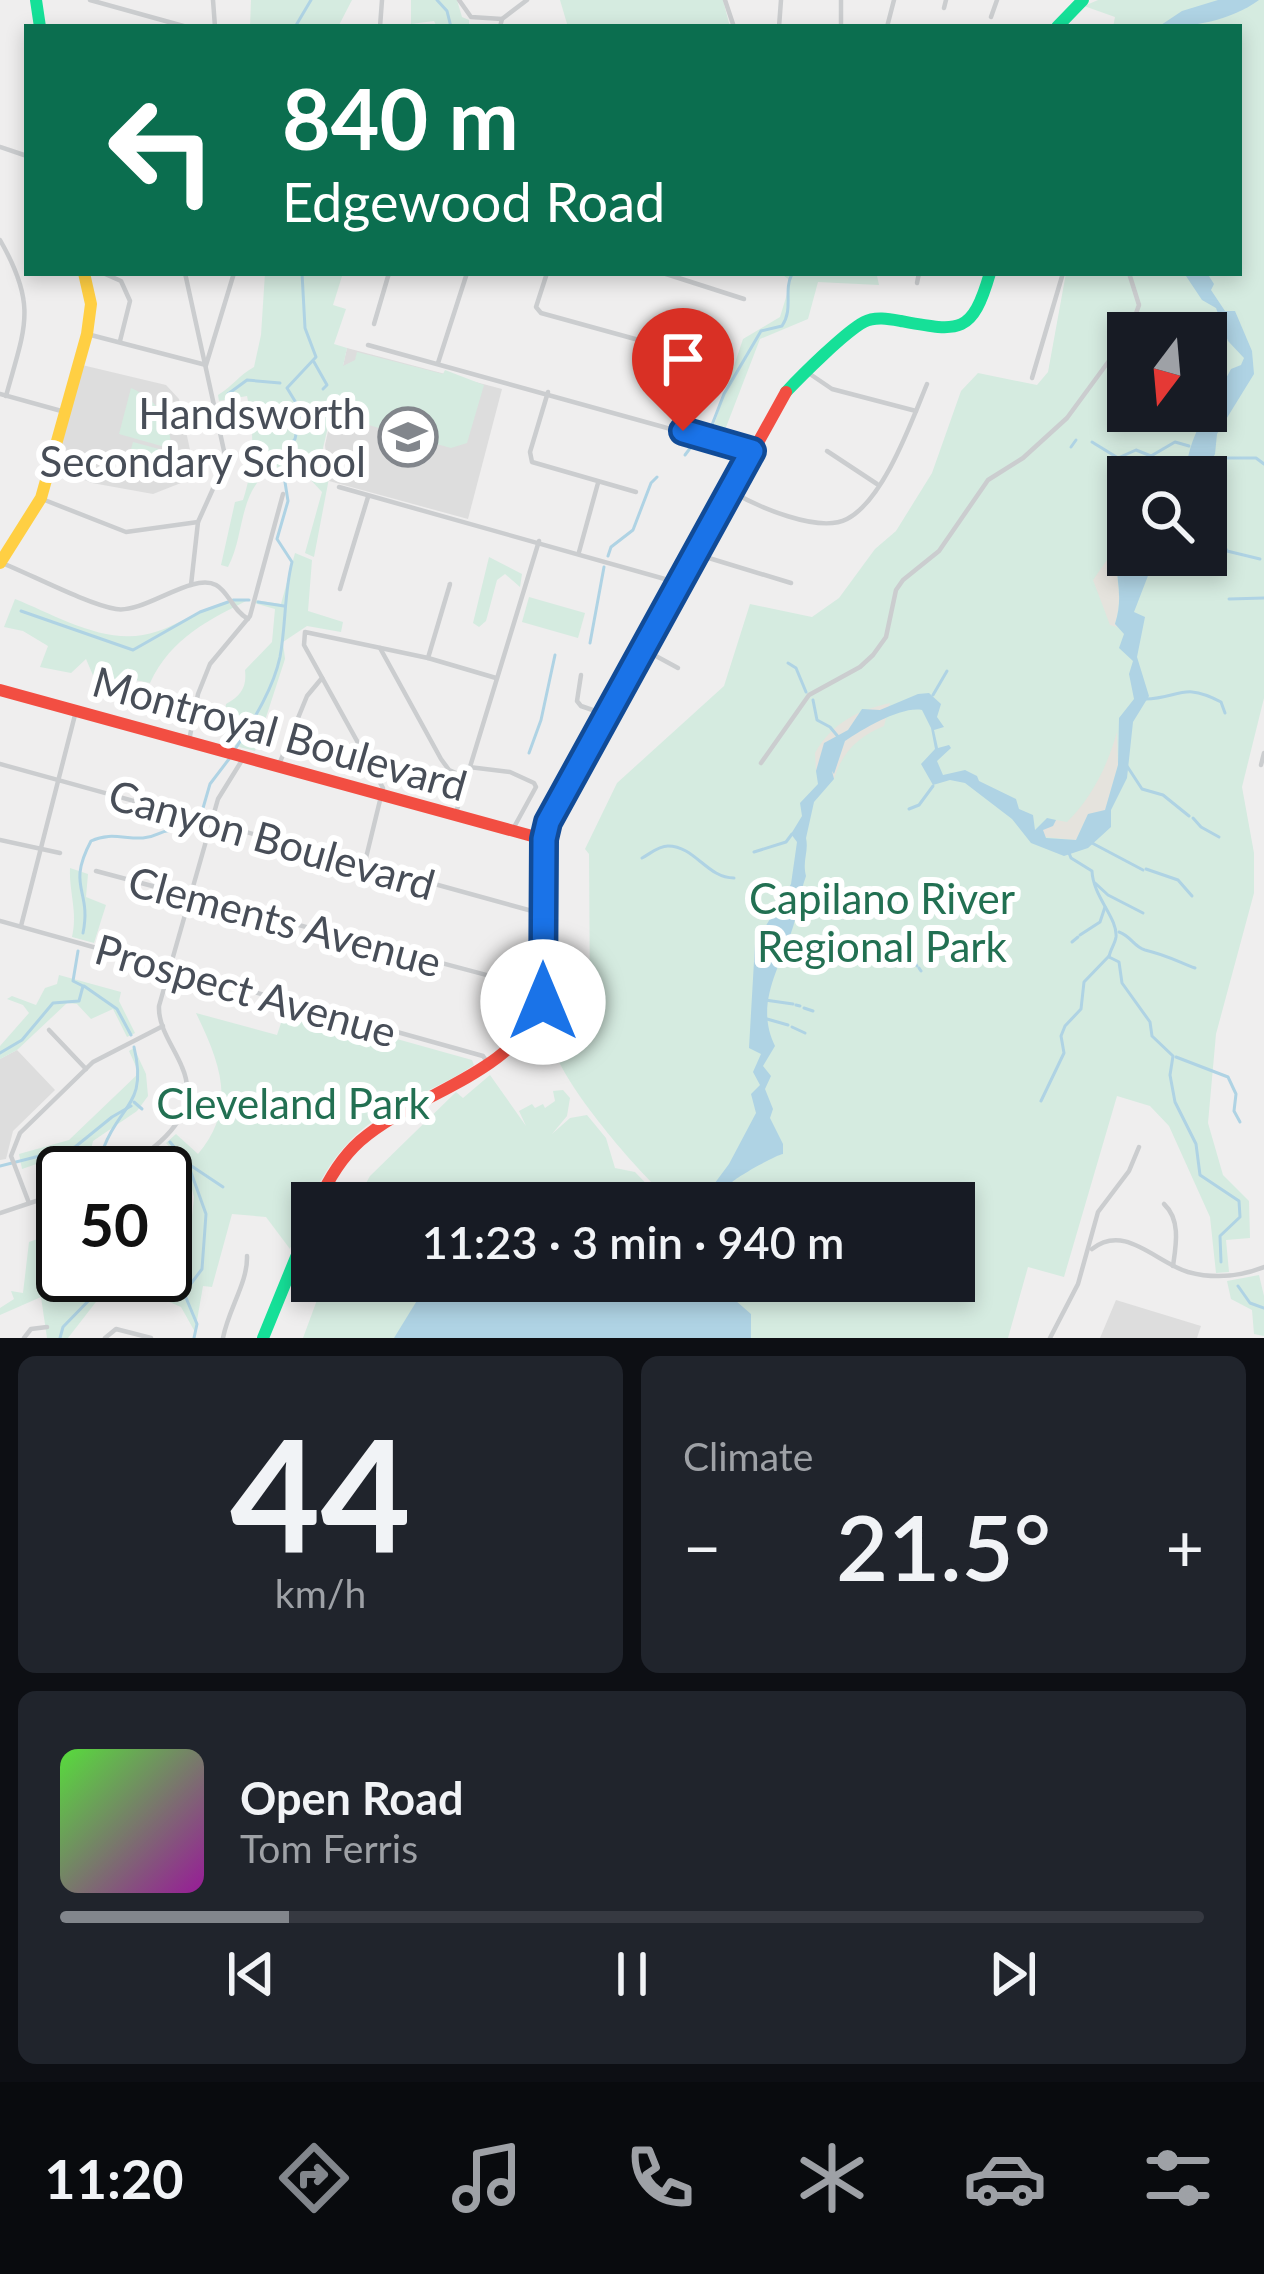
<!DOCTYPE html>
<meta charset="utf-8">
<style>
body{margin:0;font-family:Lato,sans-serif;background:#20242c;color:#f1f3f6;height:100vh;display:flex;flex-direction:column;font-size:45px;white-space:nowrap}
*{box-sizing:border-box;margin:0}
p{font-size:39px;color:#9ea1a6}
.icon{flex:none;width:66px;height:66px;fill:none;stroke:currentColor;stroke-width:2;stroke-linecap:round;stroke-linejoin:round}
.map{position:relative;height:1338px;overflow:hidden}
.drawer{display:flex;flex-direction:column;gap:18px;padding:18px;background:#0d0f14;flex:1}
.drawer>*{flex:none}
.guide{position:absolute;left:24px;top:24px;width:1218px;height:252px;border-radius:0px;box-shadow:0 6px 18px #0003;background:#0b6e4f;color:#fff;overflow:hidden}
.needle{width:78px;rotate:196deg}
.buttons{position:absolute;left:1107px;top:312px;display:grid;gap:24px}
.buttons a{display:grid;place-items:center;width:120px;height:120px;border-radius:0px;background:#171b24;box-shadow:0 6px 18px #0003;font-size:60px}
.speed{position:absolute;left:36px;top:1146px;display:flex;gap:24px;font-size:60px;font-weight:700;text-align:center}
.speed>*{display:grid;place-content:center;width:156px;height:156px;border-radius:50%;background:#171b24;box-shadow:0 6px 18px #0003;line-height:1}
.speed .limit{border:6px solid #111;border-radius:18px;background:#fff;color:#111}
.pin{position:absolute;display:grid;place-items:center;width:102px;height:102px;color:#fff;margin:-123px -51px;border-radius:50% 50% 50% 0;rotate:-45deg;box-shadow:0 0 12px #0007}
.pin .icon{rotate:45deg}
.me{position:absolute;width:132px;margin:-66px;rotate:0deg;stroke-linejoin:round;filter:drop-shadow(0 0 9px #0008)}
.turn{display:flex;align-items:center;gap:42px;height:252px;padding:0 60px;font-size:54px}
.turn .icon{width:156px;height:156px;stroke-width:2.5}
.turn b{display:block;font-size:84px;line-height:102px}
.big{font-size:90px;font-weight:600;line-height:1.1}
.drawer .widget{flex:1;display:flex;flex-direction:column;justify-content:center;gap:18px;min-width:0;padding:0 42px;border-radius:18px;background:#20242c}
.drawer .dial{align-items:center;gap:0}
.dial b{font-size:156px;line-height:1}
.song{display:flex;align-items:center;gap:36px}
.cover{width:144px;height:144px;border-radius:18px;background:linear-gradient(135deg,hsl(110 70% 55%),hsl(300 70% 35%))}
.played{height:12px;border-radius:6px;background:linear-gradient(90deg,#82868c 20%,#363941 20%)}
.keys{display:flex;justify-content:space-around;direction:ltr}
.heat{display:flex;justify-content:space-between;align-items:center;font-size:66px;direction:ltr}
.drawer .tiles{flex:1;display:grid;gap:18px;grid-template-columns:1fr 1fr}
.widget:last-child{grid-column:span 2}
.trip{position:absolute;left:291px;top:1182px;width:684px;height:120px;border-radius:0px;background:#171b24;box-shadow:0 6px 18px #0003;font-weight:600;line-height:120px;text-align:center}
.menu{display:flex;height:192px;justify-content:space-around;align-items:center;background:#090b0e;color:#9ea1a6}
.menu .icon{width:84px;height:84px}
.menu .on{color:#82868c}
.menu b{font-size:54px;color:#f1f3f6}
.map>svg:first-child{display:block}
</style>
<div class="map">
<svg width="1264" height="1338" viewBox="0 0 1264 1338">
<rect width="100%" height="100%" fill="#efeeee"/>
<g fill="#ddd">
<polygon points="347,348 502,389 468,519 329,481 325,445"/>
<polygon points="82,365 166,385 179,399 192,459 186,481 153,494 92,483 52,467"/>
<polygon points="17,1050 55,1090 13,1131 6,1159 0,1160 0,1059"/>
<polygon points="1116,1300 1201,1326 1197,1338 1100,1338"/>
</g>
<g fill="#d5ebe0" fill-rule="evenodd">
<polygon points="251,0 352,0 338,27 250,27"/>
<polygon points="411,0 457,0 462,17 469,20 469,27 437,27 434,21 411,24"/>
<polygon points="560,0 723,0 730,27 568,27"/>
<path d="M1098,0H1264V698L1242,787L1254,853V893L1216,1034L1208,1123L1223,1175L1249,1201L1250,1238L1226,1240L1229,1272L1216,1273L1210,1217L1169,1126L1150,1106L1117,1096L1064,1277L1028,1267L1008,1338H303L324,1281H954V1203H721L724,1198L711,1189L700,1203H674C642,1178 567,1089 555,1052C549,1033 550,1013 549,994L590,1003L589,854L585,849L617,783L724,686L750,604L812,617L839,598L875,549L896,531L932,473L961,391L978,373L1037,385L1048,372L1066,273H1239V27H1113L1115,17L1084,6ZM1128,333H1206V411H1128ZM1128,477H1206V555H1128Z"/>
<path d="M265,273H343L333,305L346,309L334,344L347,348L343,366L355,360L357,352L443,374L445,370L484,385L467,443L451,448L336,416L332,410L323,448L329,478L314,557L305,553L322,492L307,476L270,470C238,493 245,535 228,567L221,565L235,502L243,500C254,467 255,429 247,396L219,401L218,395C233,386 239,375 254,367L261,335Z"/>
<polygon points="780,273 877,276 879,285 818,282 808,319 760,339 723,435 711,434 743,339 780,317 791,281"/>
<path d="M131,388C158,399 169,421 172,449L119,434Z"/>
<polygon points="133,442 177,454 168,481 125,470"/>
<path d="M295,553L312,560L308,611L343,622L341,632L307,626L283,642L285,659L255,751L227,744L231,733L237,734L239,721L224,718L226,704C241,696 247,687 245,670L272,642L275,609L254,603L255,600L281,604Z"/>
<polygon points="489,557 522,574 520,587 505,574 497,580 486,621 479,627 473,623"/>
<polygon points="529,597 585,613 578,638 522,622"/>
<path d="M15,599C53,614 101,643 143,635C182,628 208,598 250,599C211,619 171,637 150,683L129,679L95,680L86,659L71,673L40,667L48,646L23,631L4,627Z"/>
<path d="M70,868L88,874L86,897L106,905L94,943L72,937C78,912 69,893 70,868Z"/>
<polygon points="59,975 121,992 119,1001 135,1033 127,1037 113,1009 91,1019 77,1004 67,1003 17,1050 0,1059 0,1046 29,1013 23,1005 7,999 12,996 36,1005 45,988 57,984"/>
<path d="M286,1008L472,1060L474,1065C446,1084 413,1096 384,1114C332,1145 311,1195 290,1249L266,1217L232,1214L212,1287L203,1286L195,1332L181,1307L128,1284L106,1289L68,1338H47L41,1297L0,1315V1308L14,1299L11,1291L23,1293L29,1242L63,1230V1275L186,1274L194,1197L186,1165L166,1143L176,1134L198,1154C238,1107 220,1063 196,1013L277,1035Z"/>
<polygon points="134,1048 146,1074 148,1096 137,1111 93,1141 87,1166 90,1173 63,1173 63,1184 57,1186 63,1155 22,1169 19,1154 69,1140 139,1073 129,1051"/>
<polygon points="490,1075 526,1126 519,1111 532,1104 535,1108 543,1104 545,1108 555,1101 553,1091 563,1090 570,1098 567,1116 552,1134 570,1118 587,1115 606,1138 615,1168 635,1172 665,1203 355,1203 370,1176 456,1092 463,1098"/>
<polygon points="1259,1275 1264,1296 1264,1336 1254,1334 1252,1310 1231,1299 1227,1281"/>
</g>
<g fill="#e5e3dd">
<path d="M1116,547C1113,577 1125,590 1115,624L1121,628L1110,625L1093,580Z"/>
<path d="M890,703L884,726C859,736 842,752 834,779L816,771L815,753C832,723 858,710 890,703Z"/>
<path d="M1117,732L1118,765L1105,811L1088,814L1076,840L1045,837L1042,830L1056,820L1067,822C1091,799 1108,765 1117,732Z"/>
</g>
<g fill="#afd3e4">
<path d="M1218,0H1259C1230,21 1193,27 1158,27L1182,11Z"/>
<path d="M1184,273H1207L1214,284L1211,290L1225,311H1235L1252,351L1254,374L1217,434L1215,454L1203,477H1186C1186,437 1213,403 1231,369L1241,365L1244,358L1228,341L1216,308L1202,300Z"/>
<path d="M1128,531V555H1156L1134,612L1145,617L1137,657L1149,696L1133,722L1127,778L1111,810V827L1088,848L1064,856L1031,843L1012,819L965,783L950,780L933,785L921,764L935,749L931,728L922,710C902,706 864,728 845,741L834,774L832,771L834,779L814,802L806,838C809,852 802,860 806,876C799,895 798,914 791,933C778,971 755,1005 775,1046L763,1066L771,1076L765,1089L773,1109L770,1118L783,1144V1154C776,1155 736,1177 730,1184C726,1190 725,1197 721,1203H700L729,1164L756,1113L751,1094L760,1085L753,1072L761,1054L749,1048L755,944L791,884L797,842L791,834L802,816L800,803L818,784L816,771L824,743L848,730L862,709L880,710L918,694L929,693L941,704L937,717L944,727L934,730L938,748L949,745L951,748L937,761L943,775L965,770L977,776L979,781L1016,799L1019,809L1033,815L1035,830L1047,818L1056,820L1053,826L1043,830L1046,838L1076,840L1088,814L1105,810L1118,765L1119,718L1134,699L1129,674L1133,661L1119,648L1124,634L1115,624C1128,584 1104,564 1128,531Z"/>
<polygon points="549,1182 593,1195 653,1193 663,1203 442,1203 468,1184"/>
<polygon points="429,1281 726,1281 728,1294 751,1314 751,1338 394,1338"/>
</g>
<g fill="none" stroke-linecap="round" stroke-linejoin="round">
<g stroke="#afd3e4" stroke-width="3">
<polyline points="437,0 447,11 451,27"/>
<polyline points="295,27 311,0"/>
<polyline points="314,362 327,385 323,389"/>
<polyline points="228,394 247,380 280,383"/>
<path d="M710,430L724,394L761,331L782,326C794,308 783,291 792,274"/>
<polyline points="1092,442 1118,458 1136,450 1151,456 1175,442 1189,446"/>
<polyline points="1071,447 1076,440"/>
<polyline points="685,455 694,443"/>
<polyline points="1214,458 1256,458 1264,464"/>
<polyline points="1206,529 1217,533 1227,551 1260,559"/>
<polyline points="608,556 611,547 633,530 651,483 657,477"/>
<polyline points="1229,599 1264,598"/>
<polyline points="233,600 249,600"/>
<polyline points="258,602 284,606"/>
<polyline points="21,611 133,650 200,612 228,602"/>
<polyline points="590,643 604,567"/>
<polyline points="788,663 796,668 806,692"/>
<polyline points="933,695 947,671"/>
<path d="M1145,699C1179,699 1182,681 1221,702L1225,713"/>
<polyline points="813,700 817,720 830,727 840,739"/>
<path d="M234,751C252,722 273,690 280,657C286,625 284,594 292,562L277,539L288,501L284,476L288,448L295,439L301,411L287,388L316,357L305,328L302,273"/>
<polyline points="529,753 541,720 555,655"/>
<polyline points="1125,763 1142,789 1163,795 1189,816"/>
<polyline points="909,809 919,805 933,786"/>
<polyline points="201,815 210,784 229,759"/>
<polyline points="1193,818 1201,827 1219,837"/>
<polyline points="1092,843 1143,870"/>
<polyline points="754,852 786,842 792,834"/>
<path d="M1069,853L1071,858L1092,871C1093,897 1118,918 1116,937C1115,944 1110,950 1109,957L1119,962L1122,983L1150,1022L1152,1036L1173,1056L1170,1075L1175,1102L1196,1144L1200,1175L1239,1201L1240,1217L1220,1236L1221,1262"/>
<path d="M642,858C650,854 658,846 668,846C695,846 707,878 734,878"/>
<polyline points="1146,869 1178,880 1192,896"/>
<polyline points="1095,883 1108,895 1143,913"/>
<path d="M1119,932C1131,936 1134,947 1145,950C1163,954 1177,961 1195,968"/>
<path d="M83,933C92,889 66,888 91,841C110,832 124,839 143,838C163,836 160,826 184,833L199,822"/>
<polyline points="903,934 904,934"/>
<polyline points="1080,935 1100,922 1105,907"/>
<polyline points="911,936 907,950 917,966"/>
<polyline points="1072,942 1078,937"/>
<polyline points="919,968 921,971"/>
<polyline points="84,986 117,1009 131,1035"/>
<polyline points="765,1000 793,1004"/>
<polyline points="796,1005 800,1006"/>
<polyline points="804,1008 813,1011"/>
<polyline points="767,1019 788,1025"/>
<polyline points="792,1027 805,1033"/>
<polyline points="0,1053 22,1040 53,1003 79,1001 83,986 73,981 78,951"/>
<polyline points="1176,1057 1228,1077 1236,1094 1234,1111 1240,1122"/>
<polyline points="1041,1101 1064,1053 1061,1036 1065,1026 1081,1009 1084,982 1109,956"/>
<polyline points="134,1102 142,1109"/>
<polyline points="170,1142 188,1164 206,1214 202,1269 184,1293 197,1324 194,1338"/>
<path d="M104,1147C120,1104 148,1105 134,1047"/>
<polyline points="190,1165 223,1187"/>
<polyline points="0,1166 75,1147 112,1117 131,1106"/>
<polyline points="1238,1286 1250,1303 1264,1308"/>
<polyline points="60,1338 63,1327 96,1293 98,1275"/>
</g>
<g stroke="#cbcdcf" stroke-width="4.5">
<polyline points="90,0 187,27"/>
<polyline points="213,0 215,27"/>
<polyline points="459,0 471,17 502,19"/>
<polyline points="725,0 734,27"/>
<polyline points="841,0 841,27"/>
<polyline points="944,8 946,0"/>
<polyline points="991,17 997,0"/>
<polyline points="380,27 382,0"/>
<polyline points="500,27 502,19 527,0"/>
<polyline points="779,27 781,0"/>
<polyline points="887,27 894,0"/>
<polyline points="0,147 27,156"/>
<path d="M0,240C38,306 25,327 6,396"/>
<polyline points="103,273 121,281 130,301 120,341"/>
<polyline points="185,273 226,460 198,522 191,585"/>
<polyline points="547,273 536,307 541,313 664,347"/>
<polyline points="663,273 744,299"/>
<polyline points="1129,273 1139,305 1129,333"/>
<polyline points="917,283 919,273"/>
<polyline points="374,324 389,273"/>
<polyline points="87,334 206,365 234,273"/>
<polyline points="368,345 750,451"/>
<polyline points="438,363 467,273"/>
<polyline points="807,372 832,389 916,411"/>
<polyline points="1032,378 1063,273"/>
<polyline points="548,392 530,452 532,462 636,492"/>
<polyline points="0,394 65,412"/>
<polyline points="683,431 701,361"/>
<polyline points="827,451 877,484"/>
<polyline points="339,487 679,583"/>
<path d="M731,491C756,506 819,534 847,519C884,500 912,420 927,384"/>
<polyline points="42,499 126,532 198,522"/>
<polyline points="579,552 598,483"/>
<polyline points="699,555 791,583"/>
<path d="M0,562C30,574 87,604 116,609C144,614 192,572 216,585C229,592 232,610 248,619"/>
<polyline points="340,589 368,497"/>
<polyline points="380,648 441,759 449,770 463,776"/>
<polyline points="643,649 678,668"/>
<polyline points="428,658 450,584"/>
<polyline points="581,675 577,701 581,706 607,715"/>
<polyline points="189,741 198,694 210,664 250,616 283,494"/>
<polyline points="761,763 809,695 860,667 873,655 886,637 896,590 903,580 939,551 988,480 1023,458 1067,418 1128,335"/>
<polyline points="0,764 543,914"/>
<polyline points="1261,765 1264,753"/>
<polyline points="278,767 307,696 322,678"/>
<polyline points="469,767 510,772 534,783 536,787 513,829"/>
<polyline points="455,816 539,541"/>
<polyline points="0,840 60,853"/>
<polyline points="364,866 383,788 304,645 305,632 428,658 496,678"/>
<polyline points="96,871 543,990"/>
<polyline points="0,921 483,1056 488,1063"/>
<polyline points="21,926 76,711"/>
<polyline points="49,1030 86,1069"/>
<polyline points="138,1159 147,1173"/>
<path d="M113,1173C152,1153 204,1117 182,1067C174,1047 158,1028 159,1006L218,799L244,757"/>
<polyline points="29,1203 11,1156 20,1133 93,1062 163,1026"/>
<path d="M1164,1204C1181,1220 1176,1245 1173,1266"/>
<polyline points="0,1213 63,1192"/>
<path d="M1092,1249C1125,1223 1155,1262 1188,1272C1214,1279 1239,1277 1264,1267"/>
<polyline points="24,1338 31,1329 47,1327"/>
<polyline points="105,1338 116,1329 151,1338"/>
<path d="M223,1338C228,1310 248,1282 247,1256"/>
<polyline points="1050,1338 1078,1284 1098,1212 1129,1171 1139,1147"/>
</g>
<g stroke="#16e098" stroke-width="12">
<polyline points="36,0 40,27"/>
<polyline points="1057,27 1083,0"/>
<path d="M786,392C801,376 845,332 864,322C875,316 890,319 901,321C960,332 972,335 990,273"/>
<polyline points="263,1338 312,1218"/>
</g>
<polyline stroke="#ffcf43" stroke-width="12" points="0,563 41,498 87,334 91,304 84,273"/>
<g stroke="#f24e42" stroke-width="12">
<polyline points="0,690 543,839"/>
<path d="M318,1203C328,1180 341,1158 360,1141C418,1091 510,1077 543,1002V839L548,822L786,392"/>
</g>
</g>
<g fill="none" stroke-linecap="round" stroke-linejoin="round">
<defs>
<polyline id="route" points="543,1002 544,839 548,822 752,451 683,431"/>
</defs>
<use href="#route" stroke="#114b97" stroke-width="30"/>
<use href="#route" stroke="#1a73e8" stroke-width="21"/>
</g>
<defs>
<symbol id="school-ring" viewBox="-11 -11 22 22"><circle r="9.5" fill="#fff" stroke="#82868c" stroke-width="1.5"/><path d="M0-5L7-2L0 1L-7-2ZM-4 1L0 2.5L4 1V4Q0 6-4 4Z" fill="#82868c"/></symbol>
</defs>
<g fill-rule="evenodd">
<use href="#school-ring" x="375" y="404" width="66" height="66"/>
</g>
<g text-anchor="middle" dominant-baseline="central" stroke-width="12" stroke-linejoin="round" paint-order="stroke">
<g font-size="42" fill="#484e58" stroke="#fff" text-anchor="end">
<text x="366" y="413">Handsworth<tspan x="366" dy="48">Secondary School</tspan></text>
</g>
<g font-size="42" fill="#484e58" stroke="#fff">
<text transform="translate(280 733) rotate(16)">Montroyal Boulevard</text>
<text transform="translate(272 839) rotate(16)">Canyon Boulevard</text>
<text transform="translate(285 921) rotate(15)">Clements Avenue</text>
<text transform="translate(246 990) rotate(16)">Prospect Avenue</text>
</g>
<g font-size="42" fill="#227052" stroke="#fff">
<text x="882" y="898">Capilano River<tspan x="882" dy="48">Regional Park</tspan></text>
<text x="293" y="1103">Cleveland Park</text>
</g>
</g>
</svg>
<div class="buttons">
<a><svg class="needle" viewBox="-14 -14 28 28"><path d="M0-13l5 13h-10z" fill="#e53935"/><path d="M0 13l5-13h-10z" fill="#9ea1a6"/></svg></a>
<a><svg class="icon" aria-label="search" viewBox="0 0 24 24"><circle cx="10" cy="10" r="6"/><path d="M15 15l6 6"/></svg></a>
</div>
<div class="speed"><div class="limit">50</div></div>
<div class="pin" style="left:683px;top:431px;background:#d93025"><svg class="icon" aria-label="arrive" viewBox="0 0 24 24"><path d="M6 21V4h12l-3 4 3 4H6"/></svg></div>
<svg class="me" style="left:543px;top:1002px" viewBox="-20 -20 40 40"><circle r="19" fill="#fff"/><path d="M0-13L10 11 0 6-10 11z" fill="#1a73e8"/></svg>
<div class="trip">11:23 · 3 min · 940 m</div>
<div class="guide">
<div class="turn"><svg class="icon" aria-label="left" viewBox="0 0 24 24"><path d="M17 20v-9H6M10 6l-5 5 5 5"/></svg><div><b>840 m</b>Edgewood Road</div></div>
</div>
</div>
<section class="drawer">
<div class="tiles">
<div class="widget dial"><b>44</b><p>km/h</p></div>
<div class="widget"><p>Climate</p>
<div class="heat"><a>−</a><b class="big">21.5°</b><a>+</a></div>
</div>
<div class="widget">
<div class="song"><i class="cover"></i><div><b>Open Road</b><p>Tom Ferris</p></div></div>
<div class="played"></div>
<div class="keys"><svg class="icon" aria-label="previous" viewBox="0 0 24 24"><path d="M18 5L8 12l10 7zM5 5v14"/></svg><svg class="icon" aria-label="pause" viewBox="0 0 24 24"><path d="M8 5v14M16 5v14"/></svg><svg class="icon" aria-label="next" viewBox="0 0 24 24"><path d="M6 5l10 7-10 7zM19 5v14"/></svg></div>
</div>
</div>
</section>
<nav class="menu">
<b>11:20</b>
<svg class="icon on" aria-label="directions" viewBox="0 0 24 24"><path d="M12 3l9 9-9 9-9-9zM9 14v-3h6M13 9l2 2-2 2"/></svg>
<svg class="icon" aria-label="music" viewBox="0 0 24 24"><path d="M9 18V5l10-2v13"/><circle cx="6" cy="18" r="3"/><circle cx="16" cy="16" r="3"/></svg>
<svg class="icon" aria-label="phone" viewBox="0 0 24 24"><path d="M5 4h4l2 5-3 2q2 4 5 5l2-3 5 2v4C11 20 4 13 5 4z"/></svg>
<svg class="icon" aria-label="climate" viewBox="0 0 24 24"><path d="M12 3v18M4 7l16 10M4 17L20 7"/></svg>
<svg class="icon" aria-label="car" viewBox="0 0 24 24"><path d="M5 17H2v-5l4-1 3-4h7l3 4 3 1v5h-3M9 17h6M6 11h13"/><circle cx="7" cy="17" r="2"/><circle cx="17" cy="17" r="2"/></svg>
<svg class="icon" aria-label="filters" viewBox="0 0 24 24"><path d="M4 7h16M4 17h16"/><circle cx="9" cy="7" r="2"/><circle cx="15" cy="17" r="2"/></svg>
</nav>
